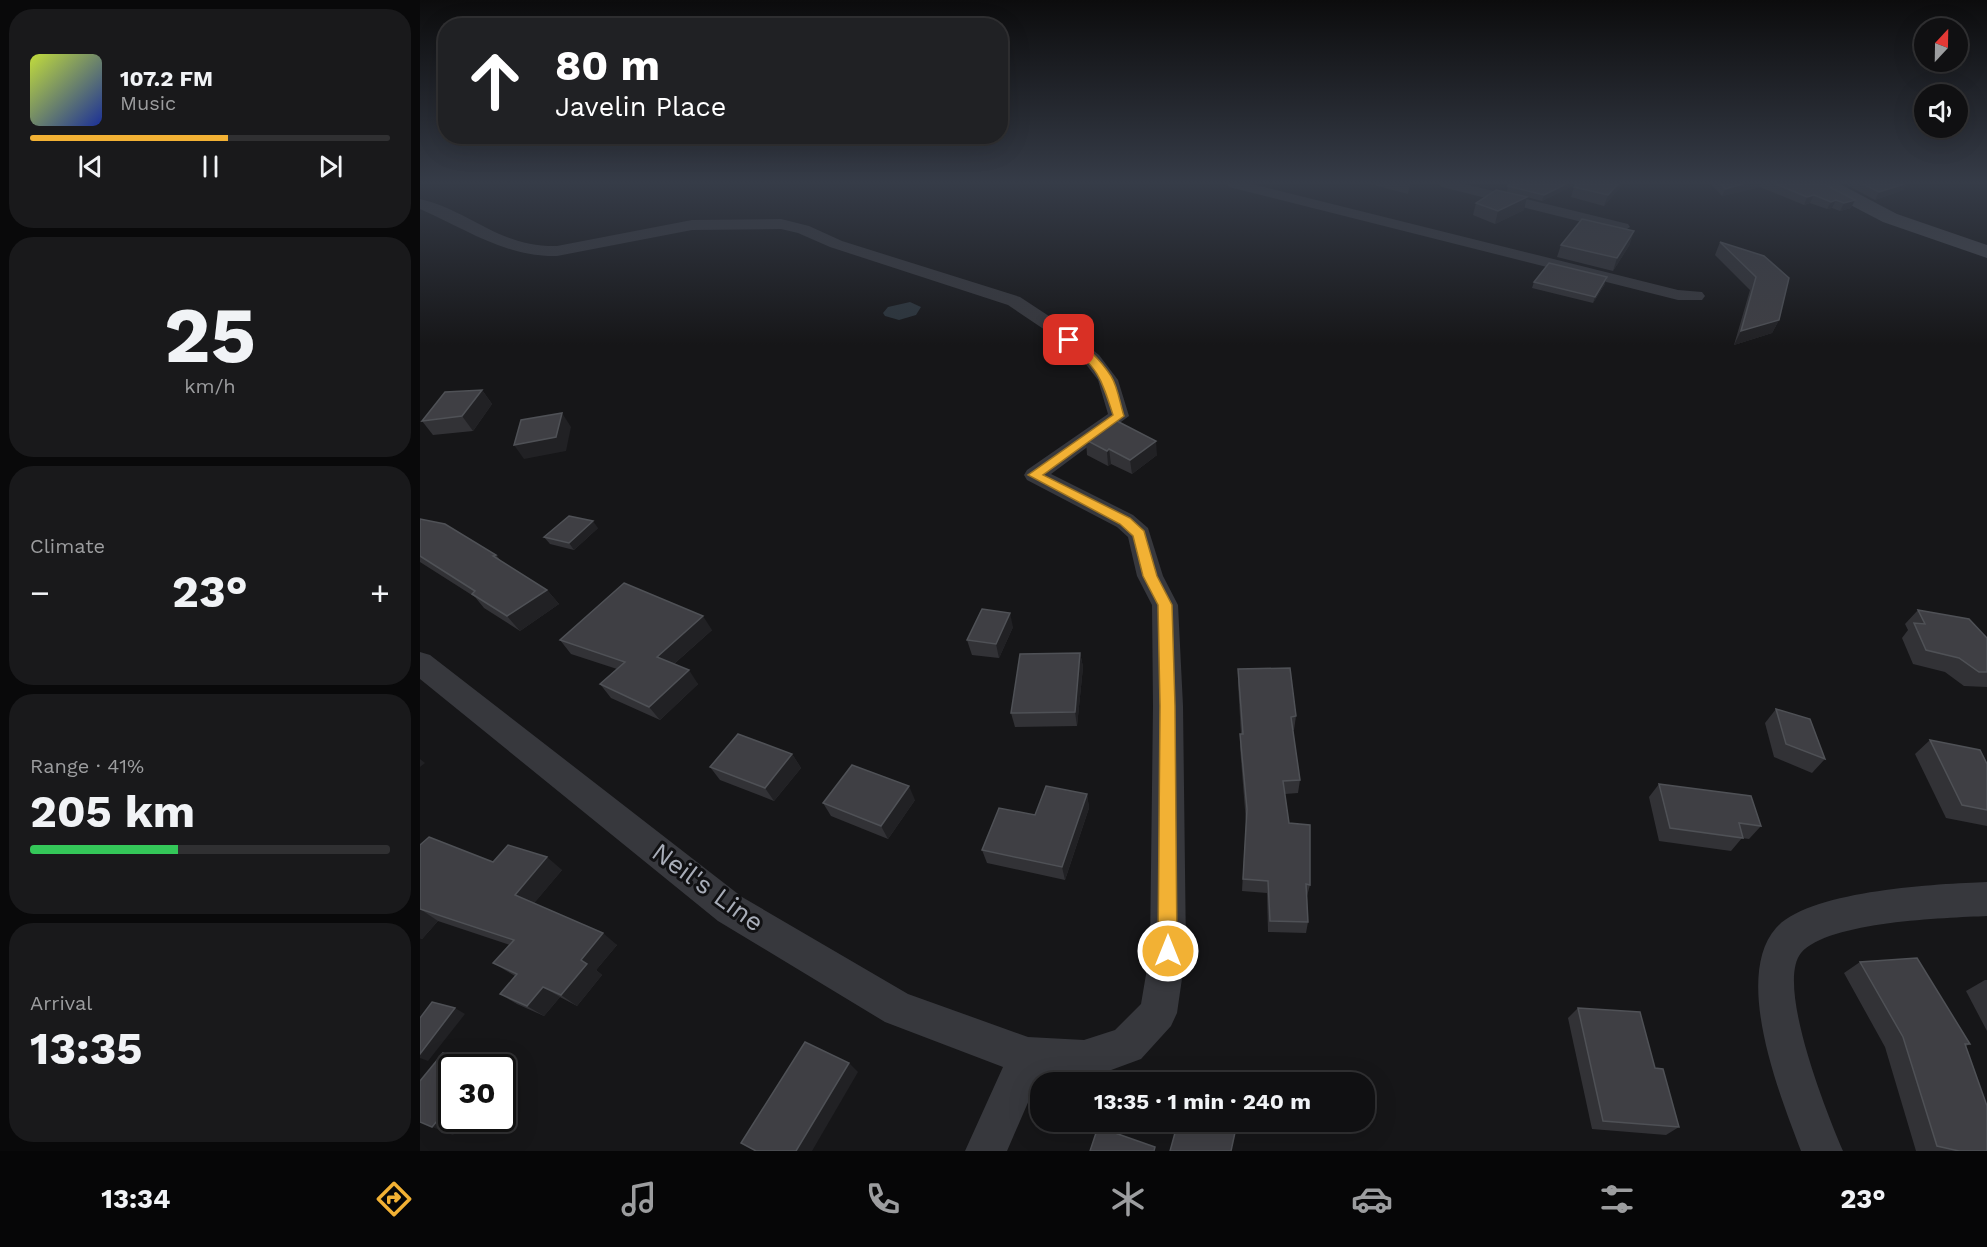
<!DOCTYPE html>
<meta charset="utf-8">
<style>
body{margin:0;font-family:"Work Sans",sans-serif;background:#19191b;color:#f1f3f6;height:100vh;display:flex;flex-direction:column;font-size:22px;white-space:nowrap}
*{box-sizing:border-box;margin:0}
p{font-size:20px;color:#9c9d9f}
.icon{flex:none;width:33px;height:33px;fill:none;stroke:currentColor;stroke-width:2;stroke-linecap:round;stroke-linejoin:round}
.map{position:relative;flex:1;overflow:hidden}
.sheet{display:flex;flex-direction:column;gap:9px;padding:9px;background:#09090a;width:420px}
.sheet>*{flex:none}
.banner{position:absolute;left:18px;top:18px;width:570px;height:126px;border-radius:24px;box-shadow:0 6px 24px #0002,0 0 0 2px #303032;background:#202124;color:#fff;overflow:hidden}
.needle{width:39px;rotate:22deg}
.controls{position:absolute;left:1494px;top:18px;display:grid;gap:12px}
.controls a{display:grid;place-items:center;width:54px;height:54px;border-radius:50%;background:#101012;box-shadow:0 6px 24px #0002,0 0 0 2px #303032;font-size:30px}
.speed{position:absolute;left:18px;top:1054px;display:flex;gap:12px;font-size:30px;font-weight:700;text-align:center}
.speed>*{display:grid;place-content:center;width:78px;height:78px;border-radius:50%;background:#101012;box-shadow:0 6px 24px #0002,0 0 0 2px #303032;line-height:1}
.speed .limit{border:3px solid #111;border-radius:9px;background:#fff;color:#111}
.pin{position:absolute;display:grid;place-items:center;width:51px;height:51px;color:#fff;margin:-26px;border-radius:12px;box-shadow:0 3px 9px #0006}
.me{position:absolute;width:66px;margin:-33px;rotate:0deg;stroke-linejoin:round;filter:drop-shadow(0 0 4px #0008)}
.turn{display:flex;align-items:center;gap:21px;height:126px;padding:0 18px;font-size:27px}
.turn .icon{width:78px;height:78px;stroke-width:2.5}
.turn b{display:block;font-size:42px;line-height:51px}
.big{font-size:45px;font-weight:700;line-height:1.1}
.sheet .widget{flex:1;display:flex;flex-direction:column;justify-content:center;gap:9px;min-width:0;padding:0 21px;border-radius:24px;background:#19191b}
.sheet .dial{align-items:center;gap:0}
.dial b{font-size:78px;line-height:1}
.song{display:flex;align-items:center;gap:18px}
.cover{width:72px;height:72px;border-radius:9px;background:linear-gradient(135deg,hsl(70 70% 55%),hsl(230 70% 35%))}
.played{height:6px;border-radius:3px;background:linear-gradient(90deg,#f2b134 55%,#303032 55%)}
.keys{display:flex;justify-content:space-around;direction:ltr}
.heat{display:flex;justify-content:space-between;align-items:center;font-size:33px;direction:ltr}
.charge{height:9px;border-radius:4px;background:linear-gradient(90deg,#34c759 41%,#303032 0)}
.trip{position:absolute;left:610px;top:1072px;width:345px;height:60px;border-radius:24px;background:#101012;box-shadow:0 6px 24px #0002,0 0 0 2px #303032;font-weight:700;line-height:60px;text-align:center}
.dock{display:flex;height:96px;justify-content:space-around;align-items:center;background:#060607;color:#9c9d9f}
.dock .icon{width:42px;height:42px}
.dock .current{color:#f2b134}
.dock b{font-size:27px;color:#f1f3f6}
main{display:flex;flex:1;min-height:0}
.map>svg:first-child{display:block}
</style>
<main>
<section class="sheet">
<div class="widget">
<div class="song"><i class="cover"></i><div><b>107.2 FM</b><p>Music</p></div></div>
<div class="played"></div>
<div class="keys"><svg class="icon" aria-label="previous" viewBox="0 0 24 24"><path d="M18 5L8 12l10 7zM5 5v14"/></svg><svg class="icon" aria-label="pause" viewBox="0 0 24 24"><path d="M8 5v14M16 5v14"/></svg><svg class="icon" aria-label="next" viewBox="0 0 24 24"><path d="M6 5l10 7-10 7zM19 5v14"/></svg></div>
</div>
<div class="widget dial"><b>25</b><p>km/h</p></div>
<div class="widget"><p>Climate</p>
<div class="heat"><a>−</a><b class="big">23°</b><a>+</a></div>
</div>
<div class="widget"><p>Range · 41%</p><b class="big">205 km</b><div class="charge"></div></div>
<div class="widget"><p>Arrival</p><b class="big">13:35</b></div>
</section>
<div class="map">
<svg width="1567" height="1151" viewBox="0 0 1567 1151">
<rect width="100%" height="100%" fill="#161618"/>
<polygon fill="#2c353c" points="490,302 501,307 496,315 479,320 465,316 463,313 468,307"/>
<g fill="none" stroke-linecap="round" stroke-linejoin="round">
<g fill="#37383d" fill-rule="evenodd">
<polygon points="807,184 832,184 1258,290 1282,292 1285,296 1282,300 1258,300 809,187"/>
<polygon points="1020,184 1045,184 1208,224 1210,227 1202,232 1022,187"/>
<path d="M0,199C51,211 78,247 137,246L272,220L361,219L389,226L422,241L600,297L638,322L679,355L698,380L709,416L631,474L713,515L728,528L743,576L758,605L763,706L766,951L757,1013L751,1026L721,1059L664,1080L619,1077L587,1151H545L583,1067L465,1022L298,921L0,679V652L10,655L322,897L488,994L608,1037L664,1040L695,1030L721,1004L730,951L733,706L732,605L717,576L708,537L697,527L607,480L604,475L607,470L688,414L678,380L665,363L625,330L588,305L410,247L378,233L361,229L272,230L137,256C85,257 46,229 0,209Z"/>
<path d="M1567,882V916C1525,918 1409,921 1381,953C1355,985 1408,1116 1423,1151H1381C1361,1098 1312,978 1356,928C1390,890 1517,884 1567,882Z"/>
</g>
<polygon fill="#45474d" fill-rule="evenodd" points="1396,184 1420,184 1477,214 1567,245 1567,258 1463,222 1398,188"/>
</g>
<g fill="#323236">
<polygon points="950,184 990,184 988,194"/>
<polygon points="1090,184 1203,184 1184,206 1151,197 1154,187 1156,184 1122,201 1087,192 1088,186"/>
<polygon points="1291,184 1404,184 1431,208 1420,211 1412,208 1407,209 1390,203 1384,205 1340,187 1302,196"/>
<polygon points="1425,184 1487,184 1483,190 1455,200"/>
<polygon points="1056,203 1104,210 1075,224 1053,215"/>
<polygon points="1300,242 1369,278 1359,320 1352,333 1314,345 1330,290 1295,255"/>
<polygon points="1210,244 1193,271 1137,257 1141,245"/>
<polygon points="1114,282 1185,284 1173,303 1112,288"/>
<polygon points="62,390 72,404 53,431 13,435 2,421"/>
<polygon points="666,440 737,455 712,474 691,464 688,466 667,455"/>
<polygon points="0,519 76,555 82,562 127,590 139,604 100,631 64,608 55,597 0,562"/>
<polygon points="178,528 154,550 130,544 124,537"/>
<polygon points="1498,610 1567,638 1567,687 1544,686 1525,672 1493,664 1482,638 1488,630 1485,624"/>
<polygon points="593,627 579,658 552,655 547,640"/>
<polygon points="292,630 254,664 278,684 240,720 191,698 180,684 197,669 151,654 140,640"/>
<polygon points="660,653 663,667 657,726 595,727 591,713"/>
<polygon points="818,669 876,716 874,730 873,730 880,780 878,793 865,794 869,823 890,885 887,896 888,922 886,933 848,932 847,893 822,891 826,822 820,747 820,734 821,734 818,683"/>
<polygon points="1356,709 1405,759 1392,773 1354,757 1345,723"/>
<polygon points="1510,740 1567,764 1567,826 1526,818 1495,754"/>
<polygon points="372,754 381,768 354,801 300,780 290,767"/>
<polygon points="1239,784 1341,826 1329,839 1322,838 1311,851 1239,841 1229,797"/>
<polygon points="667,794 669,808 645,880 567,863 562,850 615,815"/>
<polygon points="495,800 468,839 411,816 403,803"/>
<polygon points="0,845 73,862 142,870 114,903 197,945 176,970 182,975 157,1006 140,997 124,1016 97,1004 80,994 95,976 73,963 90,945 18,921 2,939 0,938"/>
<polygon points="1440,962 1550,1044 1546,1046 1567,1151 1496,1151 1465,1047 1424,973"/>
<polygon points="1565,980 1567,980 1567,1031 1546,991"/>
<polygon points="1158,1008 1235,1068 1259,1127 1246,1135 1172,1129 1148,1018"/>
</g>
<g fill="#212124">
<polygon points="1146,184 1156,184 1122,201 1124,195"/>
<polygon points="1198,184 1203,184 1184,206 1188,195"/>
<polygon points="1323,184 1341,184 1340,187 1302,196 1305,189"/>
<polygon points="1484,184 1487,184 1483,190 1455,200 1459,192"/>
<polygon points="1394,195 1390,203 1384,205 1387,197"/>
<polygon points="1107,197 1104,210 1075,224 1078,211"/>
<polygon points="1416,200 1412,208 1407,209 1411,202"/>
<polygon points="1435,200 1431,208 1420,211 1424,203"/>
<polygon points="1214,231 1210,244 1193,271 1197,258"/>
<polygon points="1187,277 1185,284 1173,303 1175,297"/>
<polygon points="1359,320 1352,333 1314,345 1321,331"/>
<polygon points="62,390 72,404 53,431 42,416"/>
<polygon points="142,413 151,427 146,451 104,459 94,445"/>
<polygon points="736,441 737,455 712,474 710,460"/>
<polygon points="689,449 691,464 688,466 687,451"/>
<polygon points="173,521 178,528 154,550 149,543"/>
<polygon points="127,590 139,604 100,631 87,616"/>
<polygon points="590,613 593,627 579,658 576,644"/>
<polygon points="283,616 292,630 247,670 237,657"/>
<polygon points="660,653 663,667 657,726 655,712"/>
<polygon points="269,670 278,684 240,720 229,707"/>
<polygon points="372,754 381,768 354,801 345,788"/>
<polygon points="0,759 5,763 0,767"/>
<polygon points="489,786 495,800 468,839 461,826"/>
<polygon points="667,794 669,808 645,880 642,867"/>
<polygon points="127,857 142,870 111,907 95,895"/>
<polygon points="0,909 18,921 2,939 0,938"/>
<polygon points="183,933 197,945 176,970 182,975 157,1006 141,995 161,960"/>
<polygon points="123,987 140,997 124,1016 107,1006"/>
<polygon points="35,1008 45,1014 8,1061 0,1058 0,1054"/>
<polygon points="429,1063 438,1072 392,1151 376,1151"/>
<polygon points="32,1103 32,1119 46,1119 33,1135 12,1127"/>
</g>
<g fill="#3f3f44" stroke="#4f5156" stroke-width="1.5">
<polygon points="1090,184 1146,184 1124,195 1088,186"/>
<polygon points="1156,184 1198,184 1188,195 1154,187"/>
<polygon points="1301,184 1323,184 1305,189"/>
<polygon points="1356,184 1404,184 1435,200 1424,203 1416,200 1411,202 1394,195 1387,197"/>
<polygon points="1443,184 1484,184 1459,192"/>
<polygon points="1076,190 1107,197 1078,211 1056,203"/>
<polygon points="1162,219 1214,231 1197,258 1141,245"/>
<polygon points="1300,242 1344,256 1369,278 1359,320 1321,331 1336,277"/>
<polygon points="1129,263 1187,277 1175,297 1114,282"/>
<polygon points="62,390 42,416 2,421 25,392"/>
<polygon points="142,413 136,437 94,445 101,420"/>
<polygon points="695,420 736,441 710,460 689,449 687,451 666,440"/>
<polygon points="149,516 173,521 149,543 124,537"/>
<polygon points="0,519 25,524 76,555 73,556 127,590 87,616 52,594 55,591 0,556"/>
<polygon points="204,583 283,616 237,657 269,670 229,707 180,684 205,662 140,640"/>
<polygon points="562,609 590,613 576,644 547,640"/>
<polygon points="1498,610 1549,619 1567,638 1567,672 1559,672 1539,658 1506,650 1494,623 1505,624"/>
<polygon points="660,653 655,712 591,713 600,654"/>
<polygon points="870,668 876,716 871,717 880,780 863,781 869,823 890,825 890,885 886,884 888,922 850,921 848,881 823,879 827,809 820,734 823,734 818,669"/>
<polygon points="1356,709 1390,719 1405,759 1366,744"/>
<polygon points="318,734 372,754 345,788 290,767"/>
<polygon points="1510,740 1560,750 1567,764 1567,810 1542,805"/>
<polygon points="432,765 489,786 461,826 403,803"/>
<polygon points="1239,784 1331,796 1341,826 1319,823 1323,838 1250,828"/>
<polygon points="626,786 667,794 642,867 562,850 579,808 615,815"/>
<polygon points="9,837 73,862 88,845 127,857 95,895 183,933 161,960 167,964 141,995 123,987 107,1006 80,994 97,974 73,963 94,940 0,909 0,845"/>
<polygon points="1497,958 1550,1044 1545,1044 1567,1106 1567,1151 1539,1151 1517,1146 1483,1037 1440,962"/>
<polygon points="12,1002 35,1008 0,1054 0,1018"/>
<polygon points="1158,1008 1220,1012 1235,1068 1243,1069 1259,1127 1183,1121"/>
<polygon points="385,1042 429,1063 376,1151 336,1151 321,1143"/>
<polygon points="23,1053 59,1068 32,1068 32,1103 12,1127 0,1122 0,1081"/>
<polygon points="758,1122 799,1122 816,1128 811,1151 750,1151"/>
<polygon points="678,1127 735,1147 734,1151 670,1151"/>
</g>
<linearGradient id="sky" x2="0" y2="1"><stop stop-color="#0c0c0d"/><stop offset="0.53" stop-color="#363c48"/><stop offset="1" stop-color="#363c48" stop-opacity="0"/></linearGradient>
<rect width="1567" height="345" fill="url(#sky)"/>
<path fill="#f2b134" stroke="#9d7322" stroke-width="1.5" d="M646,338C660,336 684,365 691,376C698,387 700,404 704,416L623,475L710,518L724,531L737,576L752,605L755,706L757,951L754,958L748,961L741,958L738,951L740,706L738,605L723,576L713,536L700,524L608,475L693,415C681,377 678,368 646,342Z"/>
<g text-anchor="middle" dominant-baseline="central" stroke-width="6" stroke-linejoin="round" paint-order="stroke">
<g font-size="26" fill="#a8adb8" stroke="#111113">
<text transform="translate(288 887) rotate(36)">Neil's Line</text>
</g>
</g>
</svg>
<div class="controls">
<a><svg class="needle" viewBox="-14 -14 28 28"><path d="M0-13l5 13h-10z" fill="#e53935"/><path d="M0 13l5-13h-10z" fill="#9c9d9f"/></svg></a>
<a><svg class="icon" aria-label="sound" viewBox="0 0 24 24"><path d="M4 9h4l5-4v14l-5-4H4zM17 9q2 3 0 6"/></svg></a>
</div>
<div class="speed"><div class="limit">30</div></div>
<div class="pin" style="left:649px;top:340px;background:#d93025"><svg class="icon" aria-label="arrive" viewBox="0 0 24 24"><path d="M6 21V4h12l-3 4 3 4H6"/></svg></div>
<svg class="me" style="left:748px;top:951px" viewBox="-20 -20 40 40"><circle r="17" fill="#f2b134" stroke="#fff" stroke-width="3"/><path d="M0-11L8 9 0 5-8 9z" fill="#fff"/></svg>
<div class="trip">13:35 · 1 min · 240 m</div>
<div class="banner">
<div class="turn"><svg class="icon" aria-label="ahead" viewBox="0 0 24 24"><path d="M12 20V5M6 11l6-6 6 6"/></svg><div><b>80 m</b>Javelin Place</div></div>
</div>
</div>
</main>
<nav class="dock">
<b>13:34</b>
<svg class="icon current" aria-label="directions" viewBox="0 0 24 24"><path d="M12 3l9 9-9 9-9-9zM9 14v-3h6M13 9l2 2-2 2"/></svg>
<svg class="icon" aria-label="music" viewBox="0 0 24 24"><path d="M9 18V5l10-2v13"/><circle cx="6" cy="18" r="3"/><circle cx="16" cy="16" r="3"/></svg>
<svg class="icon" aria-label="phone" viewBox="0 0 24 24"><path d="M5 4h4l2 5-3 2q2 4 5 5l2-3 5 2v4C11 20 4 13 5 4z"/></svg>
<svg class="icon" aria-label="climate" viewBox="0 0 24 24"><path d="M12 3v18M4 7l16 10M4 17L20 7"/></svg>
<svg class="icon" aria-label="car" viewBox="0 0 24 24"><path d="M5 17H2v-5l4-1 3-4h7l3 4 3 1v5h-3M9 17h6M6 11h13"/><circle cx="7" cy="17" r="2"/><circle cx="17" cy="17" r="2"/></svg>
<svg class="icon" aria-label="filters" viewBox="0 0 24 24"><path d="M4 7h16M4 17h16"/><circle cx="9" cy="7" r="2"/><circle cx="15" cy="17" r="2"/></svg>
<b>23°</b>
</nav>
